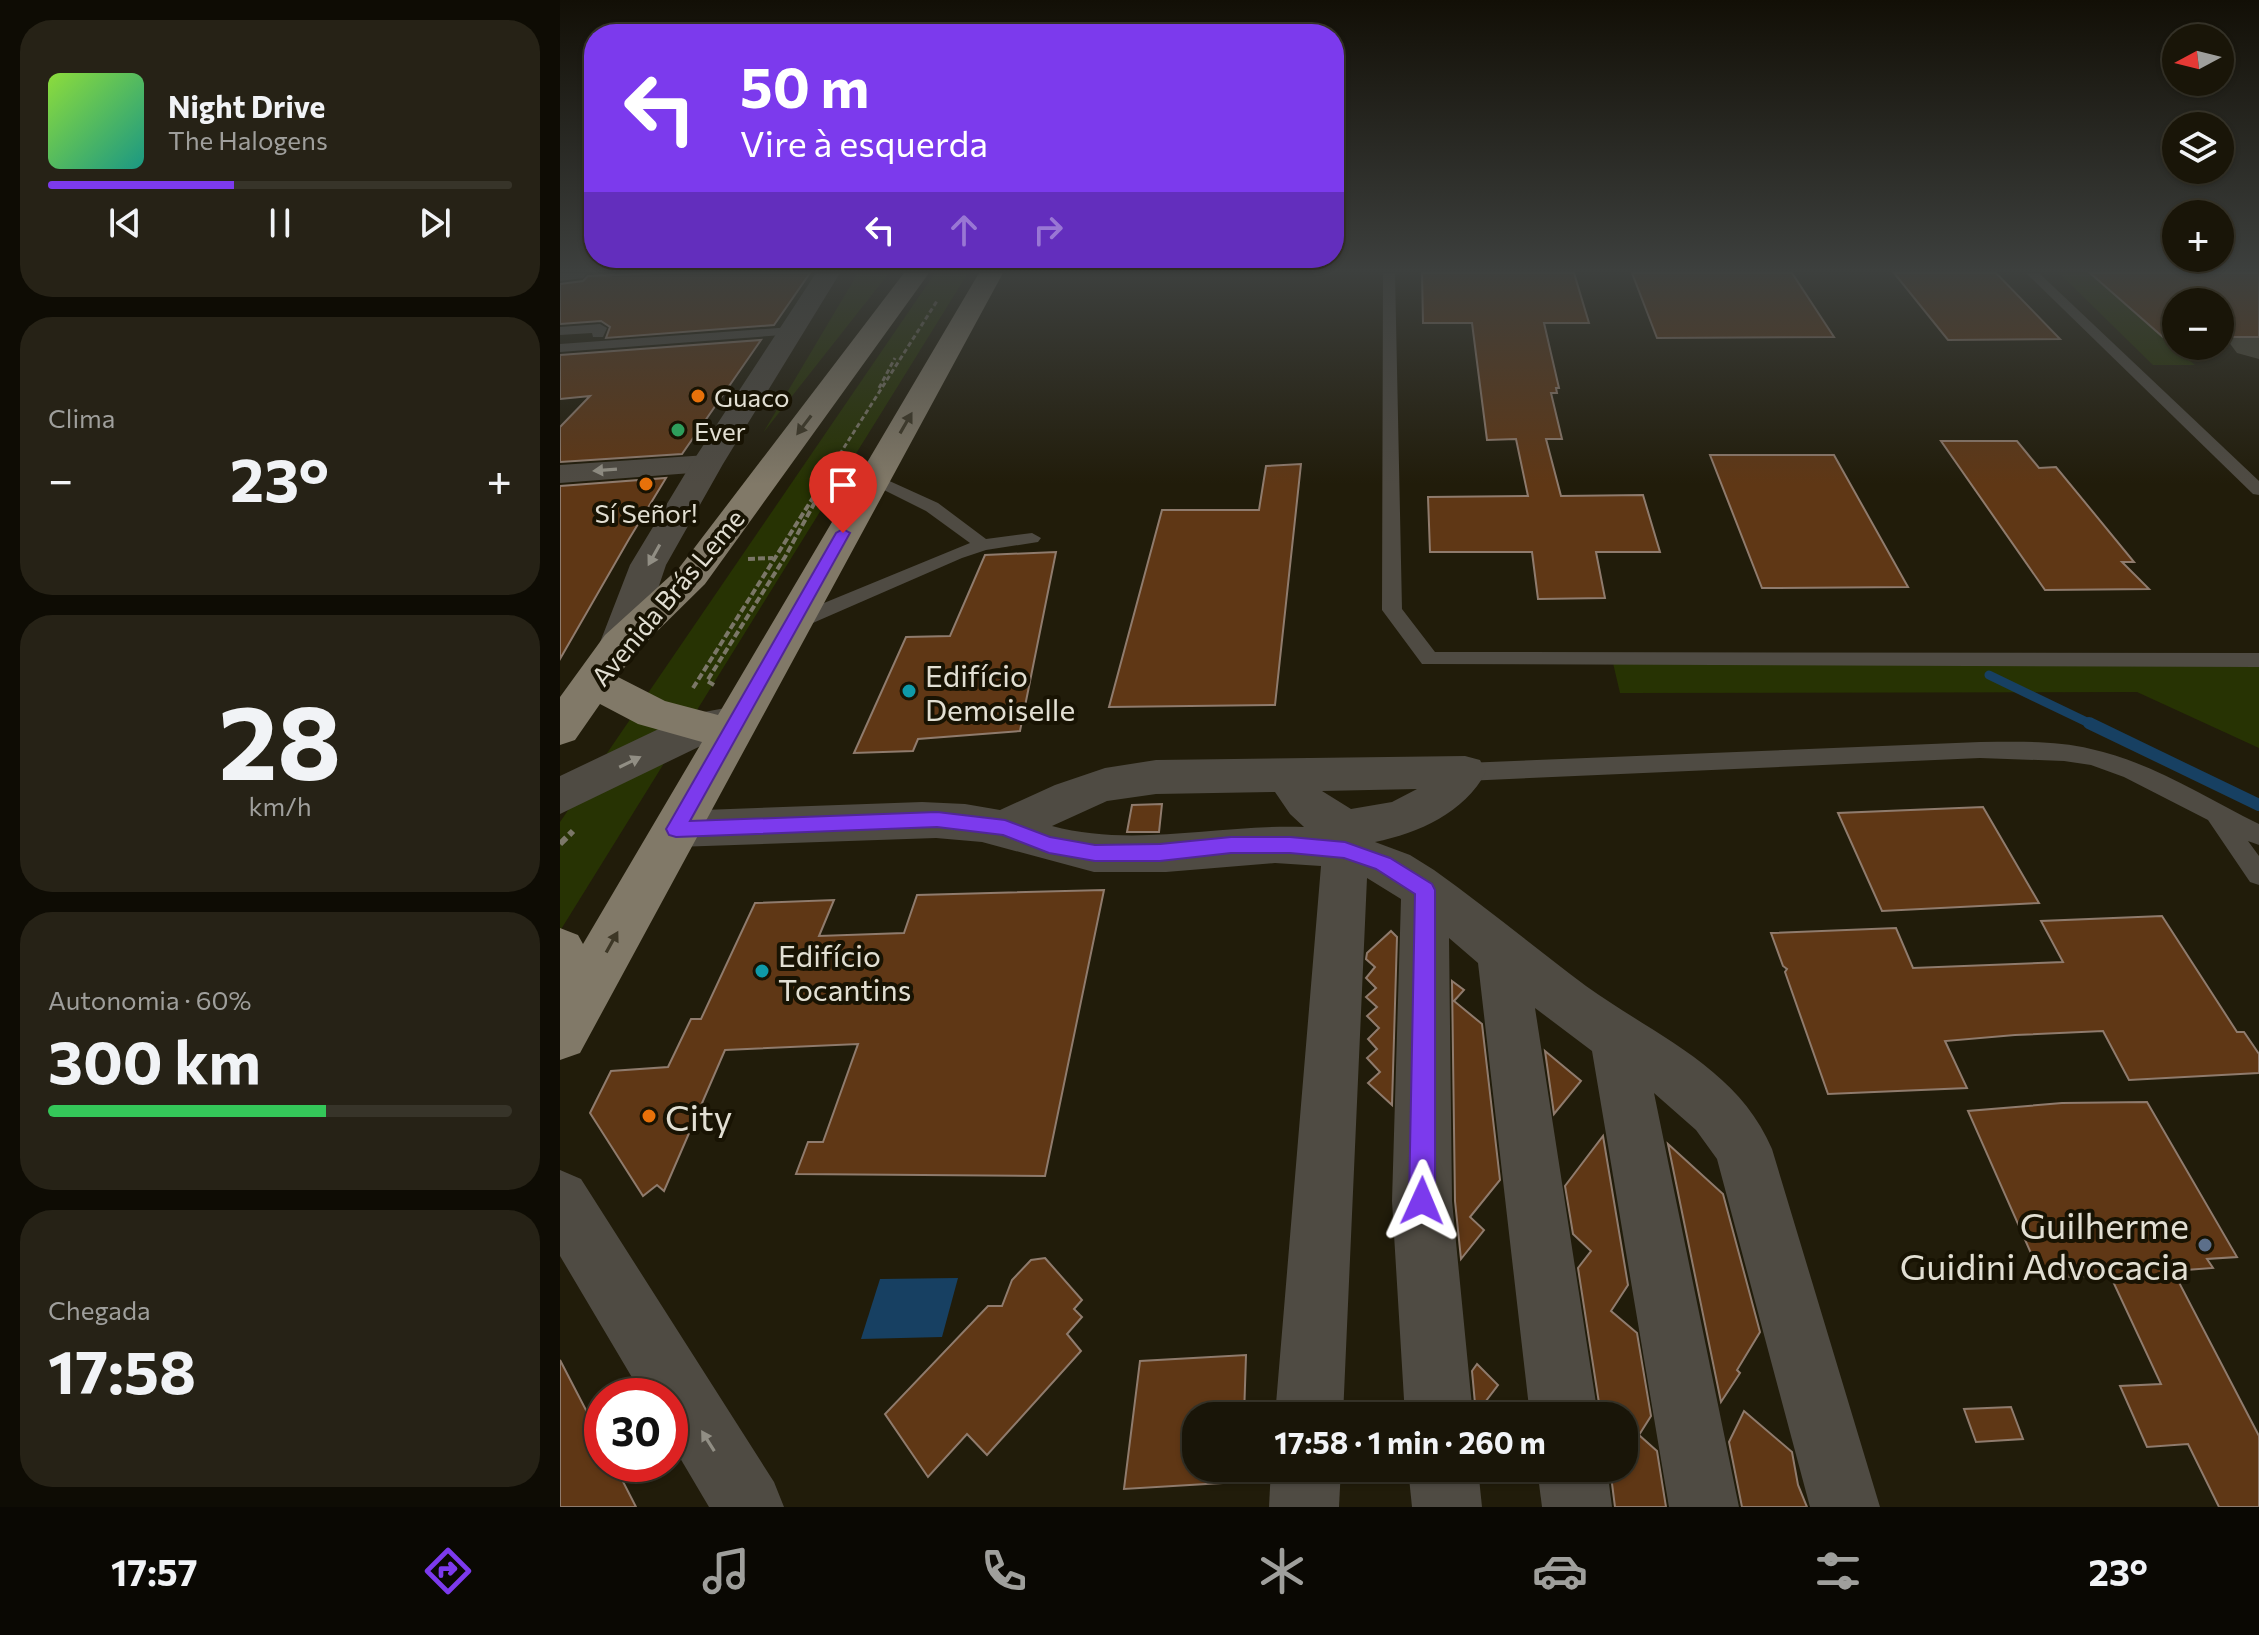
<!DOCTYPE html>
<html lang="pt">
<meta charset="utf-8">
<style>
body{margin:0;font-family:Commissioner,sans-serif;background:#262216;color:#f1f3f6;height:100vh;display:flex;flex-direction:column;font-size:30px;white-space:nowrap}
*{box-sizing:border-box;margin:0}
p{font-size:26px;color:#9f9f9c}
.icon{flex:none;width:44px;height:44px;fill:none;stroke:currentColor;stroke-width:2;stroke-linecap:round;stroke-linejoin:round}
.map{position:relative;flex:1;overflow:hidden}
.side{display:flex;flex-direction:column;gap:20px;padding:20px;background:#0e0c04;width:560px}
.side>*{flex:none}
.guide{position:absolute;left:24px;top:24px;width:760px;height:244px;border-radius:32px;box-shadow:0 2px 6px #0004,0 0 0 2px #373429;background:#7c3aed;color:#fff;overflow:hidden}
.needle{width:52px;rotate:263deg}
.tools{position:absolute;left:1602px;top:24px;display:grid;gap:16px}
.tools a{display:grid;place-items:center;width:72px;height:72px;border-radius:50%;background:#191508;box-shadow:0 2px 6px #0004,0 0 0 2px #373429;font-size:40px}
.speed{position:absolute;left:24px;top:1378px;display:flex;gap:16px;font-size:40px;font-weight:700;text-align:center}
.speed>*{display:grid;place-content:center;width:104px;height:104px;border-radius:50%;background:#191508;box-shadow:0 2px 6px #0004,0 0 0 2px #373429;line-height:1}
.speed .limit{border:12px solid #d22;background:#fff;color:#111}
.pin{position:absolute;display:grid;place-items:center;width:68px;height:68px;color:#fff;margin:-82px -34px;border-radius:50% 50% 50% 0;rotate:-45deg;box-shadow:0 0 8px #0007}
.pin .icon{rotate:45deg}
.me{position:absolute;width:88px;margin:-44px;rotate:1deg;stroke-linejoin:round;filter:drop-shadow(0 0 6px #0008)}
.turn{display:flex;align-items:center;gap:28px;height:168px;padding:0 24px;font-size:36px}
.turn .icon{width:104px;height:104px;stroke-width:2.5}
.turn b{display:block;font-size:56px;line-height:68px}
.lanes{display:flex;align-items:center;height:76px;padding:0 24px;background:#0003;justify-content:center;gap:40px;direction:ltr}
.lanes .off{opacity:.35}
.big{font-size:60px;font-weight:700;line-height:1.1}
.side .tile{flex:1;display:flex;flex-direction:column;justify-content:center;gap:12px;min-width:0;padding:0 28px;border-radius:32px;background:#262216}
.side .dial{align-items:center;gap:0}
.dial b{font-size:104px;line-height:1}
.song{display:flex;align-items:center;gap:24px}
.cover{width:96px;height:96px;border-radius:12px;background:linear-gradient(135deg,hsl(90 70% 55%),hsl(170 70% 35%))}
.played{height:8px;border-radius:4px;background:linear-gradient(90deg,#7c3aed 40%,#373429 40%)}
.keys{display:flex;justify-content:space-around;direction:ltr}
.heat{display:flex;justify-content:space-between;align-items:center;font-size:44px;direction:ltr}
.charge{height:12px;border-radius:6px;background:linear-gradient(90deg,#34c759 60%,#373429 0)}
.trip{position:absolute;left:622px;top:1402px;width:456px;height:80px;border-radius:32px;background:#191508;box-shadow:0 2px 6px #0004,0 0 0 2px #373429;font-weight:700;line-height:80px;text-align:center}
.tabs{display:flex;height:128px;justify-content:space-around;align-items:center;background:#0a0803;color:#9f9f9c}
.tabs .icon{width:56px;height:56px}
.tabs .active{color:#7c3aed}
.tabs b{font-size:36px;color:#f1f3f6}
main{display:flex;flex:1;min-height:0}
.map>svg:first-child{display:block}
</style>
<main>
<section class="side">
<div class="tile">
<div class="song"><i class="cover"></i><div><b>Night Drive</b><p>The Halogens</p></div></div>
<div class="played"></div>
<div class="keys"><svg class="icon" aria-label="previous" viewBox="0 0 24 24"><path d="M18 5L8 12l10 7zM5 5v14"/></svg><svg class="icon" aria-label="pause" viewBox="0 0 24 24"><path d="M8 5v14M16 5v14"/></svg><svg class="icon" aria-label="next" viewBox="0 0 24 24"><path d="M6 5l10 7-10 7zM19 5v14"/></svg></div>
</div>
<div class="tile"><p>Clima</p>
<div class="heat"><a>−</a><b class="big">23°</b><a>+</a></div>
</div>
<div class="tile dial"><b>28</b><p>km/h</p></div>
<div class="tile"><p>Autonomia · 60%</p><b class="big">300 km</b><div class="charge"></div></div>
<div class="tile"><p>Chegada</p><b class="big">17:58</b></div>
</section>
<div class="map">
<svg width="1699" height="1507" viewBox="0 0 1699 1507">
<rect width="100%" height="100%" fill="#211c0a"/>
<g fill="#273303">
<polygon points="298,273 329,273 203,433"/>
<polygon points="375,273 408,273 0,931 0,822"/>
<polygon points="1499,273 1530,273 1635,365 1593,365"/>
<polygon points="1699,654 1699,748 1577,692 1060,693 1053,663"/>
</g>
<polygon fill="#174062" points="398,1278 382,1337 301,1339 320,1279"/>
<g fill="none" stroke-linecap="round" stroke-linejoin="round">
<polyline stroke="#174062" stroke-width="9" points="1429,675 1533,725"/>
<polyline stroke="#174062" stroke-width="12" points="1529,723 1699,805"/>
<polygon fill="#504c3b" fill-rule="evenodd" points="1696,318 1699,319 1699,359 1677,353 1665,337 1674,324"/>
</g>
<g fill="#5f3715" stroke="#8f7b6d" stroke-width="2">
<polygon points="99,273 250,273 214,325 46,338 50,327 41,321 0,324 0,284 23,281 28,276"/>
<polygon points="862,273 1014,273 1029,323 984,323 999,388 996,388 997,393 991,393 1002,439 986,439 1001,496 1083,495 1100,552 1036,552 1045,598 978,599 972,552 870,552 868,497 968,496 956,439 927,440 912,323 863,323"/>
<polygon points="1072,273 1232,273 1274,337 1097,338"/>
<polygon points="1334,273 1436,273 1500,339 1388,340"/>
<polygon points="1530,273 1699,273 1699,337 1660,337 1660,302 1616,302 1616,338 1604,338"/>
<polygon points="201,340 122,454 0,462 0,427 30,396 0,399 0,355"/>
<polygon points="1381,441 1457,441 1479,468 1496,467 1574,562 1562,562 1589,589 1485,590"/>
<polygon points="1150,455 1274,455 1348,587 1202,588"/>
<polygon points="741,464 715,705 549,707 602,510 699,510 706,466"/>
<polygon points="106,478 69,539 0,659 0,486"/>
<polygon points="496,552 460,731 358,739 353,751 294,753 346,637 390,636 425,555"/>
<polygon points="602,804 599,832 567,832 572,805"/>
<polygon points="1423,807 1479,903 1322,911 1278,813"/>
<polygon points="544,890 485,1176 236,1174 248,1142 263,1142 298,1044 165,1050 104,1191 97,1185 83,1196 30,1113 51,1071 108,1067 131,1019 141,1019 195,903 274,900 259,936 344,933 357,895"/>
<polygon points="1602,916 1677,1032 1684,1032 1699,1054 1699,1073 1569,1080 1543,1031 1455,1035 1385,1041 1407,1088 1268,1094 1225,972 1227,969 1223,966 1211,933 1336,928 1353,968 1503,962 1481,921"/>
<polygon points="831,931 837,937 832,1105 808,1083 820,1072 807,1058 817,1049 808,1039 819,1028 807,1016 817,1007 806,997 816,988 806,978 815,967 806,959 807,953"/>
<polygon points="892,981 904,990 894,1001 922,1024 940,1180 910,1217 924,1230 901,1259 895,1201"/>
<polygon points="985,1051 1021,1081 994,1114"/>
<polygon points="1587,1102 1677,1257 1647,1259 1653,1268 1613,1271 1699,1436 1699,1507 1659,1507 1628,1444 1587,1447 1560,1386 1601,1384 1550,1275 1508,1277 1504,1267 1478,1269 1408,1111 1502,1103"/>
<polygon points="1043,1136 1068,1285 1051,1311 1077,1333 1091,1416 1079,1435 1097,1451 1106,1507 1055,1507 1050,1468 1064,1468 1064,1416 1041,1416 1018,1268 1031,1251 1013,1234 1005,1186"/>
<polygon points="1108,1144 1163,1194 1200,1332 1177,1370 1180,1373 1161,1402"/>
<polygon points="485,1258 522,1300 514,1309 522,1317 507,1334 521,1351 427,1455 407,1434 368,1477 325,1414 428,1306 442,1306 452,1280 471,1260"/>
<polygon points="686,1355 684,1416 636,1416 636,1468 680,1468 679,1482 564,1489 580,1361"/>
<polygon points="0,1360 42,1441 42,1464 54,1464 76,1507 0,1507"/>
<polygon points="917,1364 938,1385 916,1414 912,1371"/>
<polygon points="1451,1407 1463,1439 1416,1442 1404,1409"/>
<polygon points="1184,1411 1232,1452 1238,1485 1247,1507 1182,1507 1169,1442"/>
</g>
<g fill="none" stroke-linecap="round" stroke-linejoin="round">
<g stroke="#7b7768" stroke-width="3" stroke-dasharray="5 3" stroke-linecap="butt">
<polyline points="319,388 335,358"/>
<polyline points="271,468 377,301"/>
</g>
<g stroke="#7b7768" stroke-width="4" stroke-dasharray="7 3" stroke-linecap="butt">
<polyline points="188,559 213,558"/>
<polyline points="154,685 147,681 225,557 267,480"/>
<polyline points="133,688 273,466"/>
</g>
<polyline stroke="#7b7768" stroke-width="6" stroke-dasharray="9 4" stroke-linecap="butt" points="0,844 13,831"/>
<g fill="#4f4b43" fill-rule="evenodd">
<polygon points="823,273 835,273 842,609 875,652 1699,653 1699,667 862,664 822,610"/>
<polygon points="1466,273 1479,273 1699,481 1699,495 1693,494"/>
<polygon points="40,324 47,328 43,337 33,337 32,333 0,335 0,327"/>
<polygon points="231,327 236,328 236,334 0,352 0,344"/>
<polygon points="314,474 378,503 426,539 472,533 481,538 478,542 426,550 402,558 239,629 225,629 222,624 225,619 410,543 366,511 308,482 306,479"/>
<path d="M1420,742C1457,742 1495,740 1531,749C1591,762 1644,797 1699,824V845L1688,841L1699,856V885L1690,882L1648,820L1564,777L1531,765L1504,761L1420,758L905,781L897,778L894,772L897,766L905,763Z"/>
</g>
<g fill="#4f4b43" fill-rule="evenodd">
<polygon points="0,273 27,273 23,278 0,281"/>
<polygon points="147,455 158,457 162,464 158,471 0,483 0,465"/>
<path d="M905,756L920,760L926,772C904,813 859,833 815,842L850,855L874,870C926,907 975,948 1026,986C1094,1035 1178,1068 1212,1149L1320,1507H1250L1157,1159L1136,1130L1094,1093L1179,1507H1109L1032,1051L975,1008L1038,1416H970L918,963L889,938L892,1201L913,1416H845L832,1201L841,899L807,878L783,1416H715L761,866L715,863L606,872H534L422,842L376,838L116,847L100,842L94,829L100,816L116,811L362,802L405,804L440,810L495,785L545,768L596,760ZM857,789L832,802L791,809L762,791ZM715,792L730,814L744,827C660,824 574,848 492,826L547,801L596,794Z"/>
<polygon points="0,1170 21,1179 214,1482 224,1507 149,1507 110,1441 110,1396 83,1396 0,1256"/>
<polygon points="711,1468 781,1468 779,1507 709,1507"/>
<polygon points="848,1468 918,1468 922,1507 852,1507"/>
<polygon points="977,1468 1047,1468 1052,1507 982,1507"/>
</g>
<g fill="#4f4b43" fill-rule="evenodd">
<polygon points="256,273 280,273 163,464 106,565 79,645 73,655 59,658 45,655 39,645 70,565 131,464"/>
<polygon points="176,706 191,711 197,722 191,733 151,741 0,814 0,776 128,715"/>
</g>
<polygon fill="#817968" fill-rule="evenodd" points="344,273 369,273 145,584 73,655 58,677 105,701 158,715 419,273 443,273 20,1053 0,1060 0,928 18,935 23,944 142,742 78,724 40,704 15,740 0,745 0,697 45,635 119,568"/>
</g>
<defs><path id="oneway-solid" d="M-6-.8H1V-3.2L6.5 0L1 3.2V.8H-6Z" transform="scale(2)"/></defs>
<g fill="#3d3726">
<use href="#oneway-solid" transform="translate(346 423) rotate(-60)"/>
<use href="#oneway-solid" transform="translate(244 425) rotate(127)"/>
<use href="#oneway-solid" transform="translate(52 942) rotate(-61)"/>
</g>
<g fill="#918e84">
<use href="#oneway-solid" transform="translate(45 470) rotate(176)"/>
<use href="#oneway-solid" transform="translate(94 555) rotate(119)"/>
<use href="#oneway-solid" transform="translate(70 762) rotate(-26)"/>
<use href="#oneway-solid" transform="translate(148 1441) rotate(-122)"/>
</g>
<linearGradient id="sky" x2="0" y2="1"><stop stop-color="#120f06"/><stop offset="0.56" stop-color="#3d403e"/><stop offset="1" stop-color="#3d403e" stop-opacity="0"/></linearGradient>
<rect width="1699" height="484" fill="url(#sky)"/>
<polygon fill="#7c3aed" stroke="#51269a" stroke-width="2" points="283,529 290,533 130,821 377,812 445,820 490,837 535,845 600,844 671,837 730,837 785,842 830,858 872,884 875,890 875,1201 871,1210 862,1214 853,1210 849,1201 855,894 816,869 784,858 730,853 671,853 600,861 535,861 489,853 443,835 377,827 116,837 109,835 106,829 109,824 276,533"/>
<g fill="#e8710a" stroke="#181303" stroke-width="3">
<circle cx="138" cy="396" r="8"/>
<circle cx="86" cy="484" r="8"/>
<circle cx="89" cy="1116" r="8"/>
</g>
<circle fill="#2e9e5b" stroke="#181303" stroke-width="3" cx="118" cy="430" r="8"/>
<g fill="#0f9aa8" stroke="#181303" stroke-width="3">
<circle cx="349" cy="691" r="8"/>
<circle cx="202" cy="971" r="8"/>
</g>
<circle fill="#5c6f8a" stroke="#181303" stroke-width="3" cx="1645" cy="1245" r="8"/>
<g text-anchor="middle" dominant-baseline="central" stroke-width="8" stroke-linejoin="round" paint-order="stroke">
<g font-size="26" fill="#e2dfd3" stroke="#181303" text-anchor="start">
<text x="154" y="396">Guaco</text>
<text x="134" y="430">Ever</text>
<text x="86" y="512" text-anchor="middle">Sí Señor!</text>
</g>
<g font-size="26" fill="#e2dfd3" stroke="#181303">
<text transform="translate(107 597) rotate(-50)">Avenida Brás Leme</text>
</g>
<g font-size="30" fill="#e2dfd3" stroke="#181303" text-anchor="start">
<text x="365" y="674">Edifício<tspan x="365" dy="34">Demoiselle</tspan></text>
<text x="218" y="954">Edifício<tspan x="218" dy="34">Tocantins</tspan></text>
</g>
<g font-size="36" fill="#e2dfd3" stroke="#181303" text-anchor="start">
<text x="105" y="1116">City</text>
<text x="1629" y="1224" text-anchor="end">Guilherme<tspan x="1629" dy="41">Guidini Advocacia</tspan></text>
</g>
</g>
</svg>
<div class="tools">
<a><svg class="needle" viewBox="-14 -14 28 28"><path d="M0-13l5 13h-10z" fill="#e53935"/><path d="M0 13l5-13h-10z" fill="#9f9f9c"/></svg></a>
<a><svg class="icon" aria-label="layers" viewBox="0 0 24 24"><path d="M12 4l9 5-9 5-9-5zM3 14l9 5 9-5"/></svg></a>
<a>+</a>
<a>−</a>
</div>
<div class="speed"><div class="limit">30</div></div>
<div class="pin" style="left:283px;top:533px;background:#d93025"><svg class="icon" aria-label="arrive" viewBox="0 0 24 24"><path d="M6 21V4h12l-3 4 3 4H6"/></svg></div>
<svg class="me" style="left:862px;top:1201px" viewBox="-20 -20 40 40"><path d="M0-17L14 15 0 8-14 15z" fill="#7c3aed" stroke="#fff" stroke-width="4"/></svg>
<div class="trip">17:58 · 1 min · 260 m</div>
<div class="guide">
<div class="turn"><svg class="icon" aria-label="left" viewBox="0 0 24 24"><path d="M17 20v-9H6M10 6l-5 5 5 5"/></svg><div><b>50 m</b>Vire à esquerda</div></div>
<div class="lanes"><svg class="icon" aria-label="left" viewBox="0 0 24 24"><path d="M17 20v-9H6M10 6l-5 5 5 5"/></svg><svg class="icon off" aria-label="ahead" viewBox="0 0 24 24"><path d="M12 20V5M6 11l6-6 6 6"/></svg><svg class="icon off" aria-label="right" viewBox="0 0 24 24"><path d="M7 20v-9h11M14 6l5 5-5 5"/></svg></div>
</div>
</div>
</main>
<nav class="tabs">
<b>17:57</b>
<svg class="icon active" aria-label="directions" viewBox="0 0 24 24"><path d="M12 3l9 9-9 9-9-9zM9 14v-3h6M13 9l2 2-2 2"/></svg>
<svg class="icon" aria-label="music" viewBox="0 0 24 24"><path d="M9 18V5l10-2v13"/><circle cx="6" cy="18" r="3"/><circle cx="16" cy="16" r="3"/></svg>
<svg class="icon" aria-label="phone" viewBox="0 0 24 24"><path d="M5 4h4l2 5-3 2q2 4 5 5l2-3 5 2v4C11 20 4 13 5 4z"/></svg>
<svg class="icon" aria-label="climate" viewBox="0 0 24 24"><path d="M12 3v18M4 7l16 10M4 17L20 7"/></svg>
<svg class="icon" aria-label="car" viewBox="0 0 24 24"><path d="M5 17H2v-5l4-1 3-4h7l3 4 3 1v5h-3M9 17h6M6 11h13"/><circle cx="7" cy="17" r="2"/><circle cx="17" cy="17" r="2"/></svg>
<svg class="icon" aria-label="filters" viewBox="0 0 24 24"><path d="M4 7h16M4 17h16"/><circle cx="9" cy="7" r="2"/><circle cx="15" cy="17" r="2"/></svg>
<b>23°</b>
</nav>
